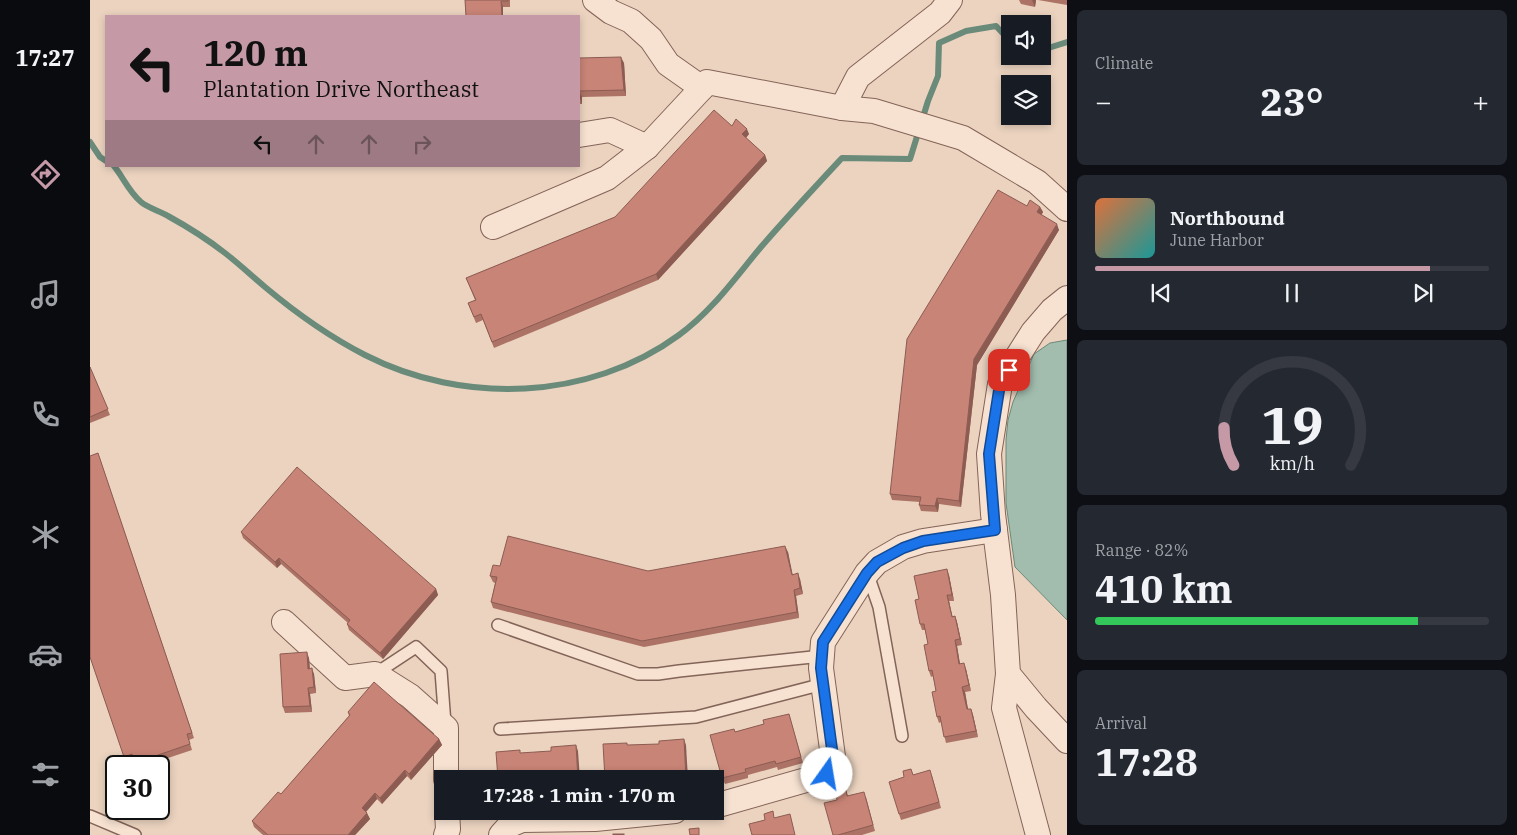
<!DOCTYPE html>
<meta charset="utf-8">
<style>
body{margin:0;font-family:"IBM Plex Serif",serif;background:#242831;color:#f1f3f6;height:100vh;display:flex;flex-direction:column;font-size:19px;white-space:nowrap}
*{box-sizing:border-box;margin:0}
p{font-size:16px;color:#9ea1a6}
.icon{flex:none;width:28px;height:28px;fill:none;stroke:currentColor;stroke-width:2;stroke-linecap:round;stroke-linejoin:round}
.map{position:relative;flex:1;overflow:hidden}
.side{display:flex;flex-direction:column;gap:10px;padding:10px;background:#0d0f14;width:450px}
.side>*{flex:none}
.hud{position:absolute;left:15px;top:15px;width:475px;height:152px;border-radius:0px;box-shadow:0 2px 8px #0003;background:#c599a6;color:#111;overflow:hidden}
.buttons{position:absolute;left:911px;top:15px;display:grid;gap:10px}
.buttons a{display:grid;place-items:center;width:50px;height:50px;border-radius:0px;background:#171b24;box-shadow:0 2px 8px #0003;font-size:25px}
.speed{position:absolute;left:15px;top:755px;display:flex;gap:10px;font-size:25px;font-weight:700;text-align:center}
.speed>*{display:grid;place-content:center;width:65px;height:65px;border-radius:50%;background:#171b24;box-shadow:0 2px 8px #0003;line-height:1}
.speed .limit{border:2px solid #111;border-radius:8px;background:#fff;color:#111}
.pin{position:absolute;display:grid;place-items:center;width:42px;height:42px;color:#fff;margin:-21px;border-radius:10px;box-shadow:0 2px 8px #0006}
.me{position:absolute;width:55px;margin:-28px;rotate:13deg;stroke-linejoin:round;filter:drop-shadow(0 0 4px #0008)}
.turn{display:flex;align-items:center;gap:18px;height:105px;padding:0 15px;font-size:22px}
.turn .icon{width:65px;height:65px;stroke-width:2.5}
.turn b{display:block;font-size:35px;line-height:42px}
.lanes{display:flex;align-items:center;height:48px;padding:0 15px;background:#0003;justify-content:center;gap:25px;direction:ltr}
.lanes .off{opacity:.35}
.big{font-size:38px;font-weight:700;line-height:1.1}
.side .card{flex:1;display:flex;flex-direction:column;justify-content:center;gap:8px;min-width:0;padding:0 18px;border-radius:8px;background:#242831}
.side .dial{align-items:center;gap:0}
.dial svg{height:130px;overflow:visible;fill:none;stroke:#363941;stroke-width:7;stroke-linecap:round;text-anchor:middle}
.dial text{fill:#f1f3f6;stroke:none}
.song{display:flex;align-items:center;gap:15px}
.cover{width:60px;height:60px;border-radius:8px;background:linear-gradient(135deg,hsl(20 70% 55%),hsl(180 70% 35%))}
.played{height:5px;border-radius:2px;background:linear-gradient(90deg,#c599a6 85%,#363941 85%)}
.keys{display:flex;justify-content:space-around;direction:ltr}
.heat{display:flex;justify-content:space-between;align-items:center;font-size:28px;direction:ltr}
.charge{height:8px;border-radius:4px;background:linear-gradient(90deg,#34c759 82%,#363941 0)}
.trip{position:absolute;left:344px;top:770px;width:290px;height:50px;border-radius:0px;background:#171b24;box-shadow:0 2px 8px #0003;font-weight:700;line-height:50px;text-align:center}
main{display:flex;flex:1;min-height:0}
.menu{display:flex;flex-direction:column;width:90px;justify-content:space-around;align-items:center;background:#090b0e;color:#9ea1a6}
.menu .icon{width:35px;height:35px}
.menu .active{color:#c599a6}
.menu b{font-size:22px;color:#f1f3f6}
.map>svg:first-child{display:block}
</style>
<main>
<nav class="menu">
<b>17:27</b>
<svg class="icon active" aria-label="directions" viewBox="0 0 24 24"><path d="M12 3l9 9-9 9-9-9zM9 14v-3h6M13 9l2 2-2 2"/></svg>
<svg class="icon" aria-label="music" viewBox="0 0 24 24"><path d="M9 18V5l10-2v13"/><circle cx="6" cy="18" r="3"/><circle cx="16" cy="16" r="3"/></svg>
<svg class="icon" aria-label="phone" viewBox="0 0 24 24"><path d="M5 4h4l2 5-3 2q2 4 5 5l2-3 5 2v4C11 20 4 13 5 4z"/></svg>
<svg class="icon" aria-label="climate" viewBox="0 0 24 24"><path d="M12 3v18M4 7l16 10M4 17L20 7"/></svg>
<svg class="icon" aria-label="car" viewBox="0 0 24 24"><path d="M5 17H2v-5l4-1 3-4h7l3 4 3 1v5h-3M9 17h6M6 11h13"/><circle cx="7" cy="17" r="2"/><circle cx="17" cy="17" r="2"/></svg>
<svg class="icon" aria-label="filters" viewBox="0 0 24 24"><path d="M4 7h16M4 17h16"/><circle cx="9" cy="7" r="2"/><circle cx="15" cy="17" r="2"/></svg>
</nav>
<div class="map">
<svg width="977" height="835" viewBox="0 0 977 835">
<rect width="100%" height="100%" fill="#ebd3bf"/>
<polygon fill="#a2bdae" stroke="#6a8a7a" points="977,340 977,620 925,567 916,503 916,440 918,420 923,402 944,354 960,343"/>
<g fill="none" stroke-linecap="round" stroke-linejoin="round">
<g stroke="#6a8a7a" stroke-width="6">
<polyline points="952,50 977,42"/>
<polyline points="0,142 10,157 16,161"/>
<path d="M24,166C33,177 39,192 51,202C58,208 70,211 78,216C98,227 117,239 135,253C149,264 162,276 175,287C206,313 240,337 275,355C373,405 499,401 589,335C622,311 645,278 671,247C697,217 725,187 752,158L820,159L838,101L848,76L849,43L876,31L906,26L920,41"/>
</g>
<defs>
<g id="lane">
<polyline points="778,575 789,607 812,736"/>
<polyline points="408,625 548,674 568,674 589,671 732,656"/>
<polyline points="285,674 326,647 351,671 355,724"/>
<polyline points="410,729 606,717 733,684"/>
<polyline points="0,816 45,835"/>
</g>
<g id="street">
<polyline points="505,0 521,12 541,21 561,39 578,64 612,88 617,82 752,108 784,111 873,138 947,182 977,209"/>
<polyline points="752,108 768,77 850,13 860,0"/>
<polyline points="489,135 520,130 557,147"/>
<polyline points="403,227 517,178 557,147 612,88"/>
<polyline points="194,622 255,678 285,674 320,696 356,728 356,779"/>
<polyline points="918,674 946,708 977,741"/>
<polyline points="625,806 737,774 744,764 731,668 733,642 777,573 787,562 813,547 833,541 905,530"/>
<polyline points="356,835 358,829 357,811"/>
<polyline points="411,835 420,825 432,820 505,819 585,811"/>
<polyline points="948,835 914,708 918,674 913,595 903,514 899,454 910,384 943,332 962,310 977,298"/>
</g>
</defs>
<use href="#lane" stroke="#836458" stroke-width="14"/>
<use href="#street" stroke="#836458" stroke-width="26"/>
<use href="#lane" stroke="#f7e2d1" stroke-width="11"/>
<use href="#street" stroke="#f7e2d1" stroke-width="24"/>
</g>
<g fill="#ac7265">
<polygon points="375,0 420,0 420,7 413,7 413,16 376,16"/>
<polygon points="929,0 946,0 945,7 931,4"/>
<polygon points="948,0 977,0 977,5"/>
<polygon points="489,58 534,63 536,96 492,97 492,104 489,104"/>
<polygon points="642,126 659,134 656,138 675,155 677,161 568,280 404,348 393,320 386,323 378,303 385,300 376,278 525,217"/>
<polygon points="937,206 950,207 953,212 951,215 969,230 887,365 871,507 849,504 848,512 831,511 829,505 830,502 802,500 800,494"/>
<polygon points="0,367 20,415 0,423"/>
<polygon points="8,453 104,738 99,740 102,750 54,766 47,766 44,760 36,763 1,659 0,659 0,456"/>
<polygon points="151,532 346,589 348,595 293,659 259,630 257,624 258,623 191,564 187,568 153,538"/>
<polygon points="698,552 702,575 710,579 713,594 706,596 709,618 554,647 403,608 401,602 405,583 403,582 400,576 410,566 558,571"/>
<polygon points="859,575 864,601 859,601 862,617 865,616 867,622 872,645 867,646 870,664 876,669 881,691 875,692 878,709 881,709 883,715 888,737 856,743 851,722 849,723 847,717 846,691 843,676 841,677 839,671 838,644 835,630 832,630 830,624 829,599"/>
<polygon points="219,658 220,669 224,674 226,693 220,694 222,712 195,713 193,707"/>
<polygon points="258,712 349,739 352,745 321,780 317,776 292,804 287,799 276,812 280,819 265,835 173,835 164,827 162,821 191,794 259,716"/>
<polygon points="699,714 713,763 688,770 687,767 658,775 658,778 635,784 632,778 645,732 674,724"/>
<polygon points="824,775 842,776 851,808 811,820 809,814"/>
<polygon points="756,790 758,796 776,797 785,831 772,835 743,835 747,800"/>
</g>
<g fill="#8c5c53">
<polygon points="942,0 946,0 945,7"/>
<polygon points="411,1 413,7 413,16 412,16"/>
<polygon points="531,57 534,63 536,96 534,90"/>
<polygon points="489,91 492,97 492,104 490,98"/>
<polygon points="657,129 659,134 654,140 652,134"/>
<polygon points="675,155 677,161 568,280 566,274"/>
<polygon points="950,207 953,212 950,218 947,212"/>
<polygon points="967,224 969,230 887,365 871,507 869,501 884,359"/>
<polygon points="847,498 849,504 848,512 845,506"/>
<polygon points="695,546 698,552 704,581 702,575"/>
<polygon points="189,558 191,564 187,568 185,562"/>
<polygon points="857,569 859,575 864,601 862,595"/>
<polygon points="708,573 710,579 713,594 710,588"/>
<polygon points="346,589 348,595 293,659 290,653"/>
<polygon points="704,590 706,596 709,618 707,612"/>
<polygon points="857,595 859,601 864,623 862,617"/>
<polygon points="865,616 867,622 872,645 870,639"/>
<polygon points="865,640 867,646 871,670 869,664"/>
<polygon points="217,652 219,658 220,675 218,669"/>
<polygon points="874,663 876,669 881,691 879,685"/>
<polygon points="222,668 224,674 226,693 224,687"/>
<polygon points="872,687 875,692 879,715 877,709"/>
<polygon points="218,688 220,694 222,712 220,706"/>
<polygon points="881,709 883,715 888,737 886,731"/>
<polygon points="349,739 352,745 321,780 319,774"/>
<polygon points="594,739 596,745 598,779 596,779"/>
<polygon points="486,745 488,751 490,779 488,779"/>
<polygon points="315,770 317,776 292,804 290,798"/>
<polygon points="285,793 287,799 274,814 272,808"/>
<polygon points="277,813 280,819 265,835 258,835"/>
</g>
<g fill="#c88476" stroke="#8c5c53">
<polygon points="375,0 418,0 418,1 411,1 412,16 376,16"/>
<polygon points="531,57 534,90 489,91 490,98 489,98 489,58"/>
<polygon points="624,110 642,126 646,119 657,129 652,134 675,155 566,274 402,342 391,314 384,317 378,303 386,300 376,278 525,217"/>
<polygon points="908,190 937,206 940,200 950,207 947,212 967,224 884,359 869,501 847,498 845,506 829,505 831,497 800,494 817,339"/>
<polygon points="0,367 18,409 0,417"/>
<polygon points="8,453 102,733 97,734 100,744 45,763 42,754 34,757 0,657 0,456"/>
<polygon points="207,467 346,589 290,653 257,624 260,620 189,558 185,562 151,532"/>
<polygon points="418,536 558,571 695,546 702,575 708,573 710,588 704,590 707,612 552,641 401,602 407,577 400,576 403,565 410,566"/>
<polygon points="857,569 862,595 857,595 862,617 865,616 870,639 865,640 869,664 874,663 879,685 872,687 877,709 881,709 886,731 854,737 850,716 847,717 842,692 846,691 842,670 839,671 834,645 838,644 834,624 830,624 825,600 829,599 824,576"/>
<polygon points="217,652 218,669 222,668 224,687 218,688 220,706 193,707 190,654"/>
<polygon points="284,682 349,739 319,774 315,770 290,798 285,793 272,808 277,813 258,835 178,835 162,821 188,792 191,794 260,715 258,712"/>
<polygon points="699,714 711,757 686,764 685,761 655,769 656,772 632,778 620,735 644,729 645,732 674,724 673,720"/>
<polygon points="594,739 596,779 515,779 513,744 537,743 537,745 569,744 569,741"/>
<polygon points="486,745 488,779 408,779 406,752 430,750 430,753 461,751 461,747"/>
<polygon points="821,769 823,775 840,770 849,802 809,814 799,782 814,777 813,771"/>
<polygon points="756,790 757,796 774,792 783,825 748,835 743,835 734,803 747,800 746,793"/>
<polygon points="683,811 684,818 700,814 705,835 662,835 659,824 675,820 674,814"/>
<polygon points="609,828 609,835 600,835 599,829"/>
<rect x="523" y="834" width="11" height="1"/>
</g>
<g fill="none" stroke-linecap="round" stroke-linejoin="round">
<defs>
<polyline id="route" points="737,774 744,764 731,668 733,642 777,573 787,562 813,548 833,541 905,530 899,454 910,384 919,370"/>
</defs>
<use href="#route" stroke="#114b97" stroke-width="12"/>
<use href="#route" stroke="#1a73e8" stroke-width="9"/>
</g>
</svg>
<div class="buttons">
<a><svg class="icon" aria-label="sound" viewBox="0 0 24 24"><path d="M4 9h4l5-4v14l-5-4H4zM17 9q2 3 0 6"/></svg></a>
<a><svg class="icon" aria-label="layers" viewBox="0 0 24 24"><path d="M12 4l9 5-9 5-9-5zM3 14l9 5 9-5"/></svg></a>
</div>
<div class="speed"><div class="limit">30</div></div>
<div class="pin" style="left:919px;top:370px;background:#d93025"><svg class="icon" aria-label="arrive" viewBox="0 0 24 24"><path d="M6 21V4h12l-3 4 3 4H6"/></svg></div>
<svg class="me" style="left:737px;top:774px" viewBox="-20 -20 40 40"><circle r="19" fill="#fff"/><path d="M0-13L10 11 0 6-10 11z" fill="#1a73e8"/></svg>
<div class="trip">17:28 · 1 min · 170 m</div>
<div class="hud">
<div class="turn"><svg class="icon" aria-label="left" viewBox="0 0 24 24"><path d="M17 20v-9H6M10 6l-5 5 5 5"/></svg><div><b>120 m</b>Plantation Drive Northeast</div></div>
<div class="lanes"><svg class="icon" aria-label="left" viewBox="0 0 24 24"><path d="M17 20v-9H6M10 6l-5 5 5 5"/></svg><svg class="icon off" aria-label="ahead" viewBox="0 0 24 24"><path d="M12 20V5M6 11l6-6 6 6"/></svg><svg class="icon off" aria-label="ahead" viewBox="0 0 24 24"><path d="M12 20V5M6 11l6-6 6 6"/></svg><svg class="icon off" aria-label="right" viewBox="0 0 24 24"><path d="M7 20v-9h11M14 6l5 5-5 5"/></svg></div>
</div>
</div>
<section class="side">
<div class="card"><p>Climate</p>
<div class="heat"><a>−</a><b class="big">23°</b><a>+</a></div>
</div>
<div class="card">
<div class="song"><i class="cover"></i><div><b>Northbound</b><p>June Harbor</p></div></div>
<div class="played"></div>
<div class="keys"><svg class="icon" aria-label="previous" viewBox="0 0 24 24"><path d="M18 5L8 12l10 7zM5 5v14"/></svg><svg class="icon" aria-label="pause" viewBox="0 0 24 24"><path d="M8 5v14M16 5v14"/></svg><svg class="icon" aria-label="next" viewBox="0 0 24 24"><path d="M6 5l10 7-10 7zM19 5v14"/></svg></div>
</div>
<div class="card dial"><svg viewBox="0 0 100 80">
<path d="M14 69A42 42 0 1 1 86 69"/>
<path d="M14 69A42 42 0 0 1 8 46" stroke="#c599a6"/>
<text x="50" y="56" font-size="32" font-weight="700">19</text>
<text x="50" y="72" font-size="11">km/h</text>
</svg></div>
<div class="card"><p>Range · 82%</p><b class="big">410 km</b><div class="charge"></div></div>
<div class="card"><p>Arrival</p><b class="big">17:28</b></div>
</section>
</main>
